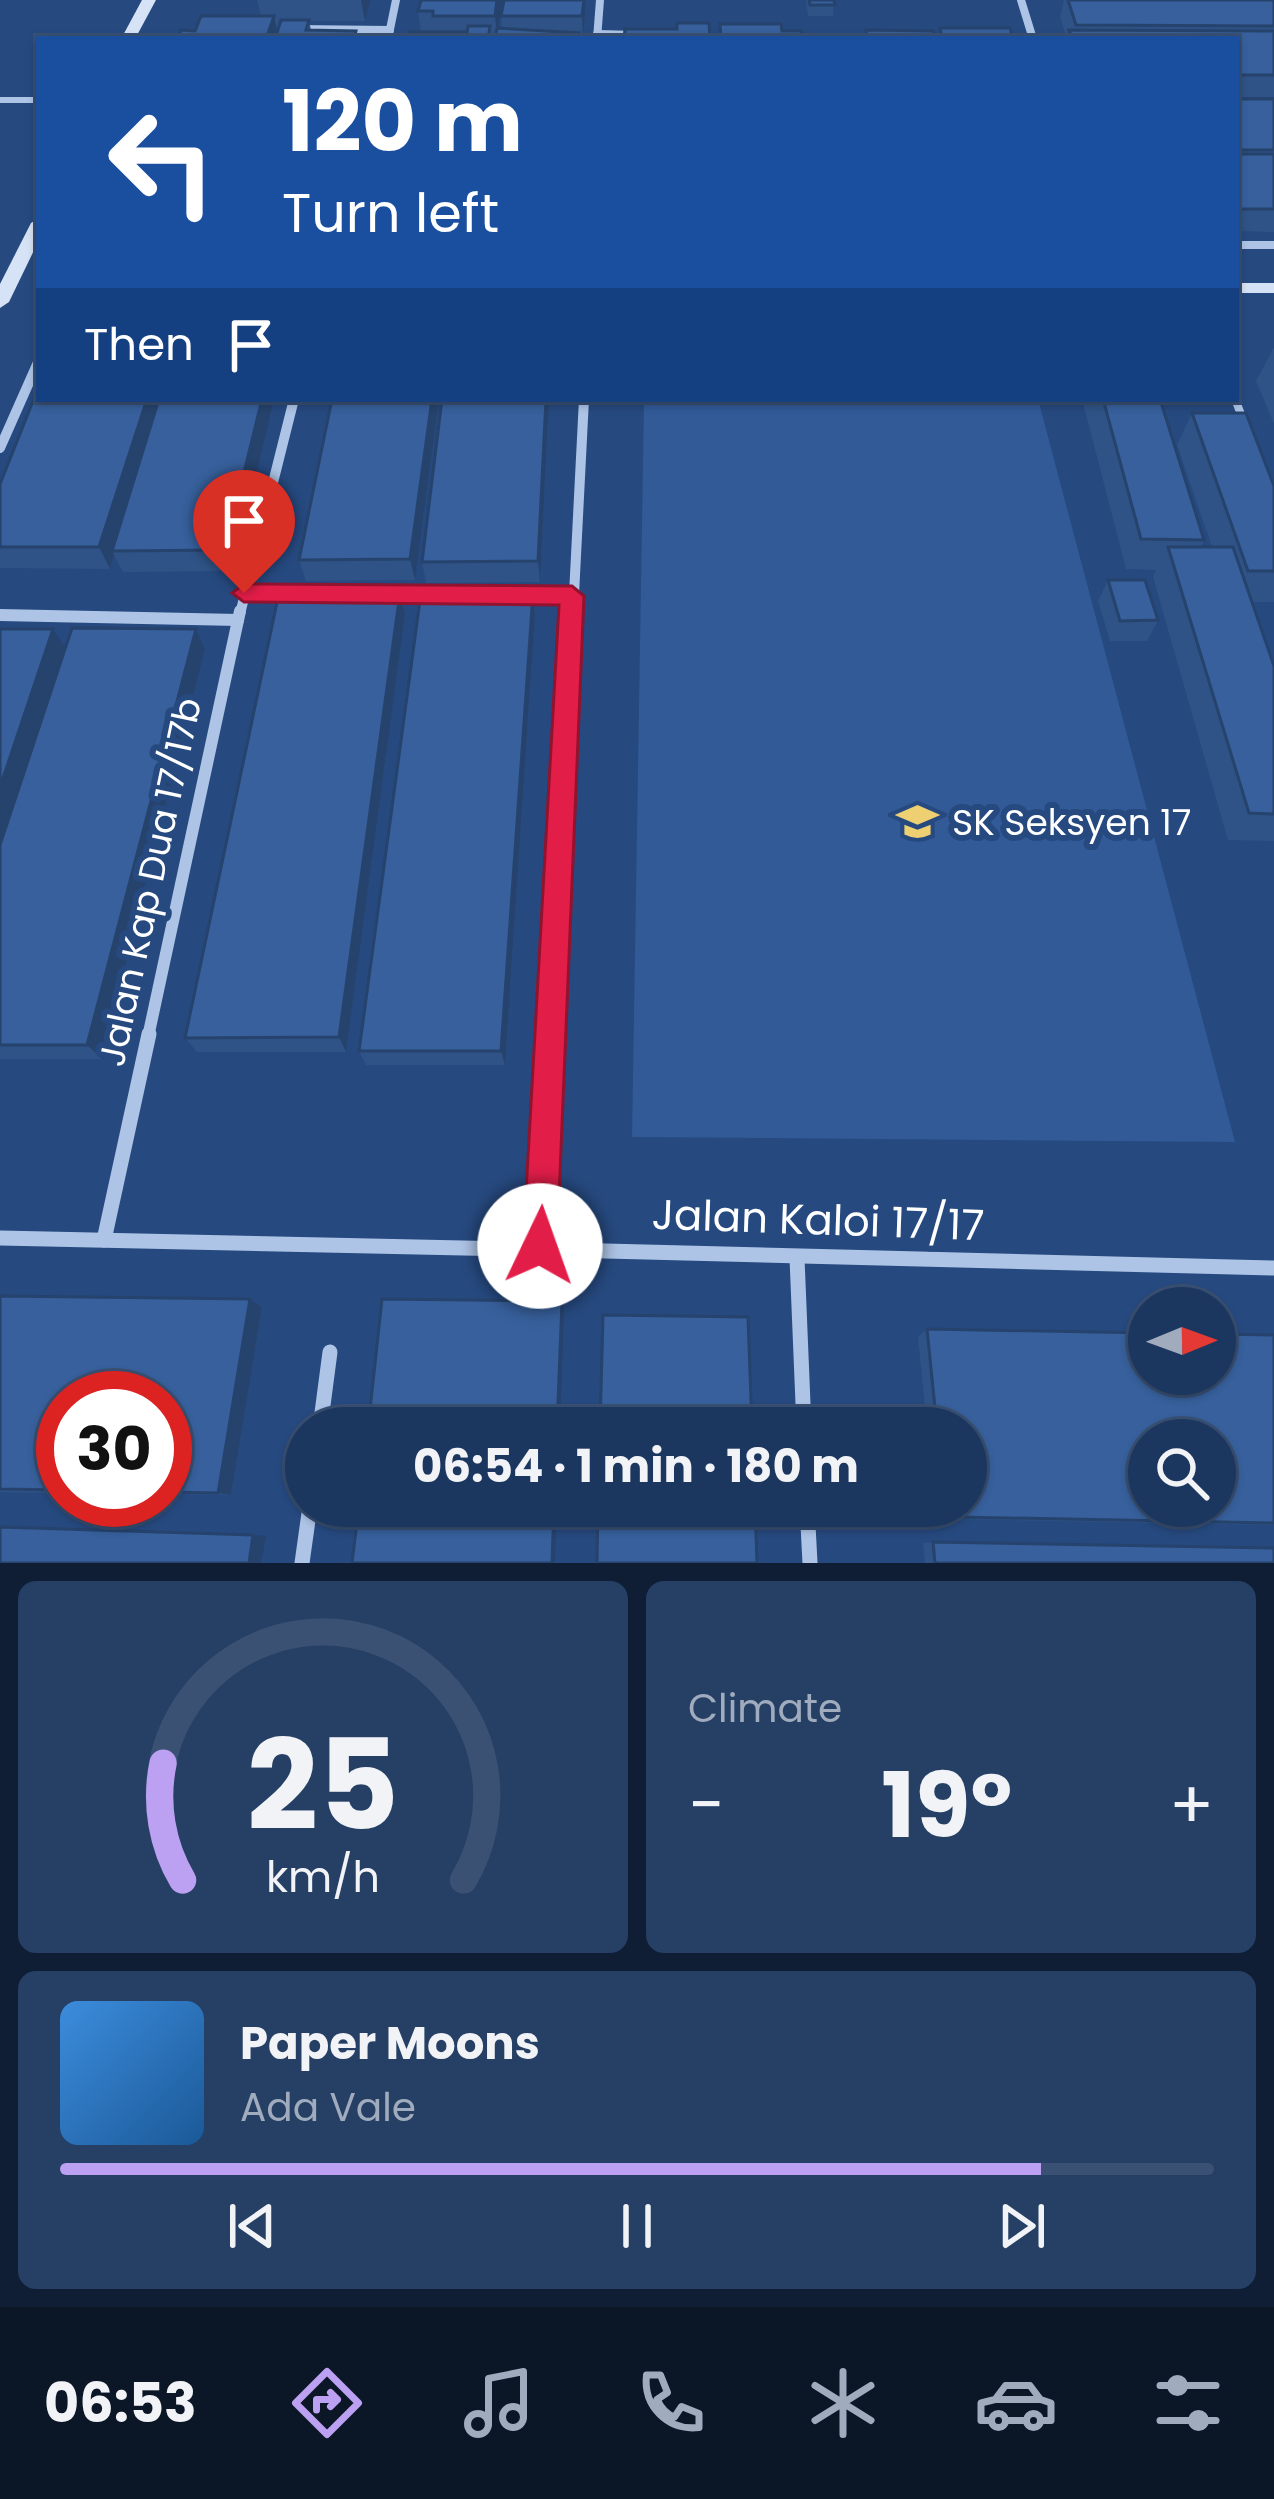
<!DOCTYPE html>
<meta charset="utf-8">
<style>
body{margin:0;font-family:Poppins,sans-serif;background:#253f65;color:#f1f3f6;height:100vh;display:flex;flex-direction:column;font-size:45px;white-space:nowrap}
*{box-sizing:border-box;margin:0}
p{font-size:39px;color:#a0acbd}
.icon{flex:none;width:66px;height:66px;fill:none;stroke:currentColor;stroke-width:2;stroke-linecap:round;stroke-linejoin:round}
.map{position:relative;height:1563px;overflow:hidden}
.details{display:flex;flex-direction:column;gap:18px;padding:18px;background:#0f1e34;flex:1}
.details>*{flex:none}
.top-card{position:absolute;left:36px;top:36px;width:1203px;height:366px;border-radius:0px;box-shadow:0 3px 9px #0004,0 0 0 3px #3a5174;background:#1a4fa0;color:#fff;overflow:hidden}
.needle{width:78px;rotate:89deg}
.tools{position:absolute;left:1128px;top:1287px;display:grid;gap:24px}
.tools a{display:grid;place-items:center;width:108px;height:108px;border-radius:50%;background:#1c375f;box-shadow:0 3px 9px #0004,0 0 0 3px #3a5174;font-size:60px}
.speed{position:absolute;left:36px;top:1371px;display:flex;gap:24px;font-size:60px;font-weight:700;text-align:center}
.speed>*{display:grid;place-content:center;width:156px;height:156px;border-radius:50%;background:#1c375f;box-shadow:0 3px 9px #0004,0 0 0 3px #3a5174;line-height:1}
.speed .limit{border:18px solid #d22;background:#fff;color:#111}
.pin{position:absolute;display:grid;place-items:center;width:102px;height:102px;color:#fff;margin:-123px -51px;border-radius:50% 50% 50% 0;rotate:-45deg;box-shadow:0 0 12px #0007}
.pin .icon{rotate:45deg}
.me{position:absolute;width:132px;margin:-66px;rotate:3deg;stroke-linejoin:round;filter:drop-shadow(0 0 9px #0008)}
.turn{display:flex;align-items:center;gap:42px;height:252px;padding:0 48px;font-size:54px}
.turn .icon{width:156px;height:156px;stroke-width:2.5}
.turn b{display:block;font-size:84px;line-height:102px}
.then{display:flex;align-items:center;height:114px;padding:0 48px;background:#0003;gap:24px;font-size:45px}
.big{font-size:90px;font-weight:700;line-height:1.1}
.details .tile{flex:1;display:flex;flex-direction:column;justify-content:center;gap:18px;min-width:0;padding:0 42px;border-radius:18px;background:#253f65}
.details .dial{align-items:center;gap:0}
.dial svg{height:312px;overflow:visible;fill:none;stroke:#3a5174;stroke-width:7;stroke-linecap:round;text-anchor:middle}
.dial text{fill:#f1f3f6;stroke:none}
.song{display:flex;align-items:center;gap:36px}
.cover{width:144px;height:144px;border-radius:18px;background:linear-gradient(135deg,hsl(210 70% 55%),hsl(210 70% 35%))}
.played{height:12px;border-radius:6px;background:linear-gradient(90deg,#bca0f2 85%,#3a5174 85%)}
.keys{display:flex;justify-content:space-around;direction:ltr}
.heat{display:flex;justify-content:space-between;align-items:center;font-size:66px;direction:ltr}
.details .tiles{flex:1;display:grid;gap:18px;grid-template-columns:1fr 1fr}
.tile:last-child{grid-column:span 2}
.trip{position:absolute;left:285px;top:1407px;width:702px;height:120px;border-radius:60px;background:#1c375f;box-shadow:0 3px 9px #0004,0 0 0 3px #3a5174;font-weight:700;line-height:120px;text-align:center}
.dock{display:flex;height:192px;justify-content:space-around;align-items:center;background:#0b1626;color:#a0acbd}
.dock .icon{width:84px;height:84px}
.dock .current{color:#bca0f2}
.dock b{font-size:54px;color:#f1f3f6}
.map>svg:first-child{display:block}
</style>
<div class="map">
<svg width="1274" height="1563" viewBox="0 0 1274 1563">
<rect width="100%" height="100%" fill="#26497f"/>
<polygon fill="#315a97" points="644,399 1038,399 1235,1142 632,1137"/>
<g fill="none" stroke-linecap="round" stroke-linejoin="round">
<polyline stroke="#adc4e6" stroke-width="6" points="0,100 39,100"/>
<polyline stroke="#adc4e6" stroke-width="8" points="1235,399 1244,422"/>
<g stroke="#adc4e6" stroke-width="8">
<polyline points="1021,0 1033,39"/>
<polyline points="297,29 390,30"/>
<polyline points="597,34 638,35"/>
<polyline points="790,37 866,38"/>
<polyline points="388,39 396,0"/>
<polyline points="597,39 600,0"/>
<polyline points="1236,245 1274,245"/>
</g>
<g stroke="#adc4e6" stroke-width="10">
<polyline points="0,448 39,360"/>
<polyline points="244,593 295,594"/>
<polyline points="387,594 433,595"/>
<polyline points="519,595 572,596"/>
<polyline points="240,614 294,399"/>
<polyline points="573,614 584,399"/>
</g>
<g stroke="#adc4e6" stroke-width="12">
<polyline points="0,615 238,620"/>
<polyline points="148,1037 240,611"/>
<polyline points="551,1037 573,611"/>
</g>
<g stroke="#adc4e6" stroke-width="15">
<path d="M0,1238C425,1244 849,1259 1274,1268"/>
<polyline points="104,1240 149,1034"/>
<polyline points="540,1246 551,1034"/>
<polyline points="797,1258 804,1428"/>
<polyline points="320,1428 330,1352"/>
<polyline points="807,1506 810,1563"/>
<polyline points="302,1563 310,1506"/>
</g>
<g fill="#d6e2f5" fill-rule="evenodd">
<polygon points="142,0 156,0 135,39 121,39"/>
<polygon points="39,218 39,240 9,302 0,308 0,284 31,223"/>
<rect x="1236" y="283" width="38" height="10"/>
</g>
</g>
<g fill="#2f5386">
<polygon points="257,0 370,0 370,2 365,21 309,21 311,30 356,31 357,39 178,39 195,31 261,16"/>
<polygon points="421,0 502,0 498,28 502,28 501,16 504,0 586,0 583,38 491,38 421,32 418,11"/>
<polygon points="806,0 834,0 833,16 808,16"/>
<polygon points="1064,0 1274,0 1274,97 1236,97 1236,39 1067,39 1060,17"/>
<polygon points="1236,99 1274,99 1274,232 1236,231"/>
<polygon points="1273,349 1274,349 1274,424 1256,381"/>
<polygon points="39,399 274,399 234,571 123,572 114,555 110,569 0,568 0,484"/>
<polygon points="439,399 415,580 306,581 299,560"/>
<polygon points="442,399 549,399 540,582 426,583 422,562"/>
<polygon points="1082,399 1160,399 1204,540 1201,547 1212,547 1177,445 1192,413 1274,486 1274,602 1252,602 1274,666 1274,841 1228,840 1153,577 1156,570 1126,569"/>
<polygon points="1108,580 1158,620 1147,641 1110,641 1098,601"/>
<polygon points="400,593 405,614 346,1052 197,1052 185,1038"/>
<polygon points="533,594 535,614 505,1065 366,1065 359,1051"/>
<polygon points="0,629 65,648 196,629 205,649 102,1059 0,1059"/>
<polygon points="0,1296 250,1299 262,1307 231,1495 165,1494 165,1398 63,1398 63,1493 0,1492"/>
<polygon points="927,1329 1274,1335 1274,1525 897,1518 896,1506 966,1506 966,1428 927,1428 918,1337"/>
<polygon points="933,1542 1274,1563 925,1563 923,1543"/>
</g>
<g fill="#26436d">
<polygon points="361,0 370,0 370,2 365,21"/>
<polygon points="497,0 502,0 497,38 495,16"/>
<polygon points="584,0 586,0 583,38 582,16"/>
<polygon points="274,16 279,39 266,39"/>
<polygon points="147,399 163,399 112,551 114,555 110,569 99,547"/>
<polygon points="262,399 274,399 234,571 225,550"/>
<polygon points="432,399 439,399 415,580 410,559"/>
<polygon points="546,399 549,399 540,582 538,561"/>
<polygon points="400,593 405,614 346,1052 339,1037"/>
<polygon points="533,594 535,614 505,1065 501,1051"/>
<polygon points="53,629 66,649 0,851 0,787"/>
<polygon points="196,629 205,649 102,1059 87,1045"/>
<polygon points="250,1299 262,1307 231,1495 218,1493"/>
<polygon points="562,1301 564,1309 560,1428 557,1428"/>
<polygon points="554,1506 557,1506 555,1563 552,1563"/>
<polygon points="253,1535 266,1536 261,1563 249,1563"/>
</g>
<g fill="#37609c" stroke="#26436d" stroke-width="3" fill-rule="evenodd">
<polygon points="421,0 497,0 495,16 433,16 433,11 418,11"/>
<polygon points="504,0 584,0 582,16 501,16"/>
<polygon points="809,0 834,0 835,5 810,5"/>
<polygon points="1068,0 1274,0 1274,26 1076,25"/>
<polygon points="201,16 274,16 266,39 178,39 181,30 195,31"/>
<polygon points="281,20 309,20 306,30 356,31 354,39 275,39"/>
<polygon points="677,23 709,23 710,39 624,39 625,29 677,29"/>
<polygon points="720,24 781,24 782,31 801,31 802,39 721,39"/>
<polygon points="468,26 490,26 488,39 408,39 410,32 467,32"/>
<polygon points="497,28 579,33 579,39 495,39"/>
<polygon points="940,28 1010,28 1012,35 1023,36 1024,39 942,39"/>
<polygon points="866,30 933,31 935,39 850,39 850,37 867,37"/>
<polygon points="1069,30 1274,31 1274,75 1236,75 1236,39 1073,39"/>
<rect x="1236" y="99" width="38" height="51"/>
<rect x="1236" y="154" width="38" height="55"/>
<polygon points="39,386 39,399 147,399 99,547 0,547 0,484"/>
<polygon points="159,399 262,399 225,550 112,551"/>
<polygon points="332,399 432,399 410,559 299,560"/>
<polygon points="442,399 546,399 538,561 422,562"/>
<polygon points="1103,399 1160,399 1204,540 1141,539"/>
<polygon points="1192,413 1246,413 1274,486 1274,571 1248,571"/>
<polygon points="1168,547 1233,547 1274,666 1274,814 1249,813"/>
<polygon points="1108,580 1145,580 1158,620 1120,621"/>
<polygon points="279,593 400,593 339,1037 185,1038"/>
<polygon points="421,593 533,594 501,1051 359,1051"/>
<polygon points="72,628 196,629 87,1045 0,1045 0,845"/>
<polygon points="0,629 53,629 0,787"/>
<polygon points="0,1296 250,1299 218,1493 165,1492 165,1398 63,1398 63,1490 0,1489"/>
<polygon points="382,1299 562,1301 557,1428 368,1428"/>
<polygon points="603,1315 748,1317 752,1428 600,1428"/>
<path d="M927,1329L1149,1333V1374H1215V1334L1274,1335V1523L906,1516L905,1506H966V1428H937ZM1149,1440H1215V1506H1149Z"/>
<polygon points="359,1506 554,1506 552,1563 352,1563"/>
<polygon points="598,1506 755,1506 757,1563 597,1563"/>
<polygon points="0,1527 253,1535 249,1563 0,1563"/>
<polygon points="933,1542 1274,1548 1274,1563 935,1563"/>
</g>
<polygon fill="#e11d48" stroke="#92132f" stroke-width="3" points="244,584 572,586 584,596 557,1246 552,1258 540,1263 528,1258 523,1246 559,605 244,602 232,593"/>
<defs>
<symbol id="school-bare" viewBox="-9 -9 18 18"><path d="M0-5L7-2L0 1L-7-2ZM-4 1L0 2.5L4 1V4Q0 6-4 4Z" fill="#eecf72" stroke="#26497f" stroke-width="2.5" paint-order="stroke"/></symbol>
</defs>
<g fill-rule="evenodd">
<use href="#school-bare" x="888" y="792" width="59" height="59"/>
</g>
<g text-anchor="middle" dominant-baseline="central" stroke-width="12" stroke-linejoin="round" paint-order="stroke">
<g font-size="36" fill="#fff" stroke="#26497f" text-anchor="start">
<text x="952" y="822">SK Seksyen 17</text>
</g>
<g font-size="36" fill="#fff" stroke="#26497f">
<text transform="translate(150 882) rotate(-78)">Jalan Kap Dua 17/17b</text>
</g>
<g font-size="42" fill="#fff" stroke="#26497f">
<text transform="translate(818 1220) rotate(2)">Jalan Kaloi 17/17</text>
</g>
</g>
</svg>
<div class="tools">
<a><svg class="needle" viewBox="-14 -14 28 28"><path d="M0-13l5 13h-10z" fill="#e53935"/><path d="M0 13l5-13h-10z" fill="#a0acbd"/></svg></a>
<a><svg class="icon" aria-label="search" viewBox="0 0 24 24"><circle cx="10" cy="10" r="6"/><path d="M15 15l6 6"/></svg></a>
</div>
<div class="speed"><div class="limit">30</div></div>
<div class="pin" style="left:244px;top:593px;background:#d93025"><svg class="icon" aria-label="arrive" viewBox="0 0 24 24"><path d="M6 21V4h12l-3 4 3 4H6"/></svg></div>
<svg class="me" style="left:540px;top:1246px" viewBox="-20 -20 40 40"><circle r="19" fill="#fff"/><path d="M0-13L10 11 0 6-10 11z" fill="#e11d48"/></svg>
<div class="trip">06:54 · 1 min · 180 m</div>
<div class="top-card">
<div class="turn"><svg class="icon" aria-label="left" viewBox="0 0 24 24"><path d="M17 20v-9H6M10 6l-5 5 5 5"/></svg><div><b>120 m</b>Turn left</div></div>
<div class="then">Then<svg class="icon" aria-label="arrive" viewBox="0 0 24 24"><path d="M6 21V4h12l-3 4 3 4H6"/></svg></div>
</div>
</div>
<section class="details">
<div class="tiles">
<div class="tile dial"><svg viewBox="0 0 100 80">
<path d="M14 69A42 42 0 1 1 86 69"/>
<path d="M14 69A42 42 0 0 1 9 39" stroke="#bca0f2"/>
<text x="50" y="56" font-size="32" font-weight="700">25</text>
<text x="50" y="72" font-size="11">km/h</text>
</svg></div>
<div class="tile"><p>Climate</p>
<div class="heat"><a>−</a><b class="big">19°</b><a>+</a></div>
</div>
<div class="tile">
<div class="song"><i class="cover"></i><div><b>Paper Moons</b><p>Ada Vale</p></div></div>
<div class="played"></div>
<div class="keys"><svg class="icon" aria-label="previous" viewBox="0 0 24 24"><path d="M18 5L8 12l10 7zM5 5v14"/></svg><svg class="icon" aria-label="pause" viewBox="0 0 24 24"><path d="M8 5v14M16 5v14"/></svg><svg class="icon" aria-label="next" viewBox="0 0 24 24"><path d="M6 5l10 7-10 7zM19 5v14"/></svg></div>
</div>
</div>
</section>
<nav class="dock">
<b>06:53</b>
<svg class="icon current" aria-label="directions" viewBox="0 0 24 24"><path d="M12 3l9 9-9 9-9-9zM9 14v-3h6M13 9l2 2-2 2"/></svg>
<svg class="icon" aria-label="music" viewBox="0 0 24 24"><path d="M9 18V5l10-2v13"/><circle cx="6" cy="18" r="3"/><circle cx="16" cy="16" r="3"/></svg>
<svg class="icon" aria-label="phone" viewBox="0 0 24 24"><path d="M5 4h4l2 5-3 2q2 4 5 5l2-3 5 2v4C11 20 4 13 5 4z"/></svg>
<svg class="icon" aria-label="climate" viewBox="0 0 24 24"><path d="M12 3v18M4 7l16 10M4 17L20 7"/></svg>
<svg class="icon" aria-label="car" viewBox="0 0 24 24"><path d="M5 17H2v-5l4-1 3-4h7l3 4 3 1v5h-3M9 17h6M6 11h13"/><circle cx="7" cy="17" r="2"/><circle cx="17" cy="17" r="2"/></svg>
<svg class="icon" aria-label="filters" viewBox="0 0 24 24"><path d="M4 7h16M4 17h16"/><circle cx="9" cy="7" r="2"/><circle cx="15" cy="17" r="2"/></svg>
</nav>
